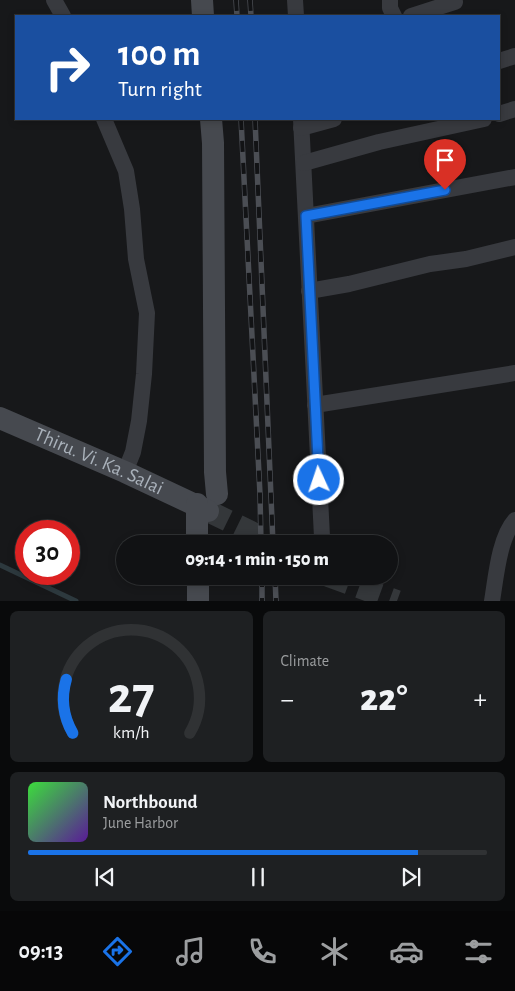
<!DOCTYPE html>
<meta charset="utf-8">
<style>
body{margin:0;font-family:"Alegreya Sans",sans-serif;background:#1e2022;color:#f1f3f6;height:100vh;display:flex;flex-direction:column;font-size:19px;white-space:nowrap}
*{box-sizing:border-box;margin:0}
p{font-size:16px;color:#9c9ea0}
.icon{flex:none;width:28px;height:28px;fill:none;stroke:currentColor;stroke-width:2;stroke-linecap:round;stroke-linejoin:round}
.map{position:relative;height:601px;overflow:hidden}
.panel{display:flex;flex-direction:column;gap:10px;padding:10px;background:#090a0b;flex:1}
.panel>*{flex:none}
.guide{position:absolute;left:15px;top:15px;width:485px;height:105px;border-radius:0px;box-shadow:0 2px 8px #0003,0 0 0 1px #303234;background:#1a4fa0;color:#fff;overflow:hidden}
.speed{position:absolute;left:15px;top:520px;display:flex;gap:10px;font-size:25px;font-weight:700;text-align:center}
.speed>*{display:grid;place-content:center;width:65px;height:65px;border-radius:50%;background:#111214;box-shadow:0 2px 8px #0003,0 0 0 1px #303234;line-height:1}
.speed .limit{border:8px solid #d22;background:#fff;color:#111}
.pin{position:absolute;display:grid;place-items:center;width:42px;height:42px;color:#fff;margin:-51px -21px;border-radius:50% 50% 50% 0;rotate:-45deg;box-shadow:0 0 5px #0007}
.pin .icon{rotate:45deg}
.me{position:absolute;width:55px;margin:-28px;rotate:357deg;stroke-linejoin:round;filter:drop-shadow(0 0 4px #0008)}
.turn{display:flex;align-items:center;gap:18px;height:105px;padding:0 20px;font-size:22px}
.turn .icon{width:65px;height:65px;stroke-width:2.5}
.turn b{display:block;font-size:35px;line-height:42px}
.big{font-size:38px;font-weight:800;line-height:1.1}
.panel .widget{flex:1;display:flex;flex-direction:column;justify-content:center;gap:8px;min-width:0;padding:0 18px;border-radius:8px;background:#1e2022}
.panel .dial{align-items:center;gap:0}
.dial svg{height:130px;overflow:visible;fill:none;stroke:#303234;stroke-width:7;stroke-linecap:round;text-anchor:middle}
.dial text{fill:#f1f3f6;stroke:none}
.song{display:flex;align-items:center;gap:15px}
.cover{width:60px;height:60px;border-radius:8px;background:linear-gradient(135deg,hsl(120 70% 55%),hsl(270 70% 35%))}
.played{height:5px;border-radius:2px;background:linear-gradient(90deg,#1a73e8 85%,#303234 85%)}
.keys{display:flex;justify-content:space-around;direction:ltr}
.heat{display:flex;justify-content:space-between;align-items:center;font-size:28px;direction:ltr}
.panel .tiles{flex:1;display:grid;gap:10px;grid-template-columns:1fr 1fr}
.widget:last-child{grid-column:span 2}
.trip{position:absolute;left:116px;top:535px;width:282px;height:50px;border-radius:25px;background:#111214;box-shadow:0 2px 8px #0003,0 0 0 1px #303234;font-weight:800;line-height:50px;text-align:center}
.menu{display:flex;height:80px;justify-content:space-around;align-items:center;background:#070708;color:#9c9ea0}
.menu .icon{width:35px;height:35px}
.menu .current{color:#1a73e8}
.menu b{font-size:22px;color:#f1f3f6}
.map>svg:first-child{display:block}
</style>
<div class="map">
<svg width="515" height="601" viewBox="0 0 515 601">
<rect width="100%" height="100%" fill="#17181a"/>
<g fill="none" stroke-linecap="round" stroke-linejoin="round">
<polyline stroke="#2d393e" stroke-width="5" points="0,565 76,601"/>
<g stroke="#34373a" stroke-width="22" stroke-dasharray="22 11" stroke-linecap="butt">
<polyline points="208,511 251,532 270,544"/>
<polyline points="328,576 397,601"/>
</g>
<g stroke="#383a3f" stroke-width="16">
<polyline points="54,0 63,16"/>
<polyline points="295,0 296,16"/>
<polyline points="390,0 390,8 394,16"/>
<polyline points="411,16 455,2"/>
<polyline points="499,61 515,56"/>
<polyline points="499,114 515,109"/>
<polyline points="104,119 126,171 132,209 136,259 147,313 144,374 139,421 133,452 125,472"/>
<polyline points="301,119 322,537"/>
<polyline points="301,128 334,119"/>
<polyline points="304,163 379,142 484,119"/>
<polyline points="306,216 515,177"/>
<polyline points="309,291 349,284 430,264 466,259 515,247"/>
<polyline points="315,405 515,373"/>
<path d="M492,601C496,577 499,538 515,520"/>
</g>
<g stroke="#46494f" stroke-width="22">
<polyline points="202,0 203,16"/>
<polyline points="211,119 213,143 215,472 217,494"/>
<path id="s1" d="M0,418L125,472L208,511"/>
<polyline points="197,504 197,544"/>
<polyline points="198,576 198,601"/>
</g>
<defs>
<g id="rail">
<polyline points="236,0 237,16"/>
<polyline points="250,0 251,16"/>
<polyline points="241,119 260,494 261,544"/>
<polyline points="255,119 273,544"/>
<polyline points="262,576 262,601"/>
<polyline points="275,576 276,601"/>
</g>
</defs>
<use href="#rail" stroke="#4b4e54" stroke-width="5.5"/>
<use href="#rail" stroke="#121315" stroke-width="4" stroke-dasharray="11" stroke-linecap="butt"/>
</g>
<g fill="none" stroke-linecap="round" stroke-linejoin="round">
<defs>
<polyline id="route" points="319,480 306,216 445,190"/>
</defs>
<use href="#route" stroke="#114b97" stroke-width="12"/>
<use href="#route" stroke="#1a73e8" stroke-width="9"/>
</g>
<g text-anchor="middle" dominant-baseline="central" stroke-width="5" stroke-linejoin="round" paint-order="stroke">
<g font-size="20" fill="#a9b1ba" stroke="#121315">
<text stroke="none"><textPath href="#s1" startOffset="108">Thiru. Vi. Ka. Salai</textPath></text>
</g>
</g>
</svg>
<div class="speed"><div class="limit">30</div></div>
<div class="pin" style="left:445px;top:190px;background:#d93025"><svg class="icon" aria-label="arrive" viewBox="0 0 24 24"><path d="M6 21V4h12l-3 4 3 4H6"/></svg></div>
<svg class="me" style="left:319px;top:480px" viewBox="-20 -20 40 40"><circle r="17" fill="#1a73e8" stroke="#fff" stroke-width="3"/><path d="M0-11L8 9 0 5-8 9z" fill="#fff"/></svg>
<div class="trip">09:14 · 1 min · 150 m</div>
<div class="guide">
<div class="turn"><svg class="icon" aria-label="right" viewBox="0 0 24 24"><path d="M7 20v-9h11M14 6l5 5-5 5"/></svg><div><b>100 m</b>Turn right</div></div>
</div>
</div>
<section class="panel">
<div class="tiles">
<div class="widget dial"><svg viewBox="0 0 100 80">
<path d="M14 69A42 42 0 1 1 86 69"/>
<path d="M14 69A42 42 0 0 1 10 36" stroke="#1a73e8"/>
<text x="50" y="56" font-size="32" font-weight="700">27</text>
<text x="50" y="72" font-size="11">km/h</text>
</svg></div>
<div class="widget"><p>Climate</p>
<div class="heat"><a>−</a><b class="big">22°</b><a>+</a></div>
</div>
<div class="widget">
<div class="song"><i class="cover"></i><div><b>Northbound</b><p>June Harbor</p></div></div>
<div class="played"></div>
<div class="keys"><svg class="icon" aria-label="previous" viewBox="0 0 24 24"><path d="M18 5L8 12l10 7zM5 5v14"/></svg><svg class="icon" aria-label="pause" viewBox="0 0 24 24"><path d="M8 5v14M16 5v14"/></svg><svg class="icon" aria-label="next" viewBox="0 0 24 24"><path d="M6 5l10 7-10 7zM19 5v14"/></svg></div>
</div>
</div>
</section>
<nav class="menu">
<b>09:13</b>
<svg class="icon current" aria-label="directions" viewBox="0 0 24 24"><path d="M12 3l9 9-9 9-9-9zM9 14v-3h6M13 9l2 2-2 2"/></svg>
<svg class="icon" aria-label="music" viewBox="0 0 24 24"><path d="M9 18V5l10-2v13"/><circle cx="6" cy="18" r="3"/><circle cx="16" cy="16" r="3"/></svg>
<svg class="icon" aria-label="phone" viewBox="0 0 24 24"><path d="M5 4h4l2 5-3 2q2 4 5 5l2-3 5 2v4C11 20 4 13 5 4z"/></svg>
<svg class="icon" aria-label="climate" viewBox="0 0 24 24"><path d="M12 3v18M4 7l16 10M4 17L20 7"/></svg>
<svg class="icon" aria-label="car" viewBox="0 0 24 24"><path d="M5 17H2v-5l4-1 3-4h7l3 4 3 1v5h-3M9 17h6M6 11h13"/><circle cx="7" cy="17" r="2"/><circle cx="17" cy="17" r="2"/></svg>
<svg class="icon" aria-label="filters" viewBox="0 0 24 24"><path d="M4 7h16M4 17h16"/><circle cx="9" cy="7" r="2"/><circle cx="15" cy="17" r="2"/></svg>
</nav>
